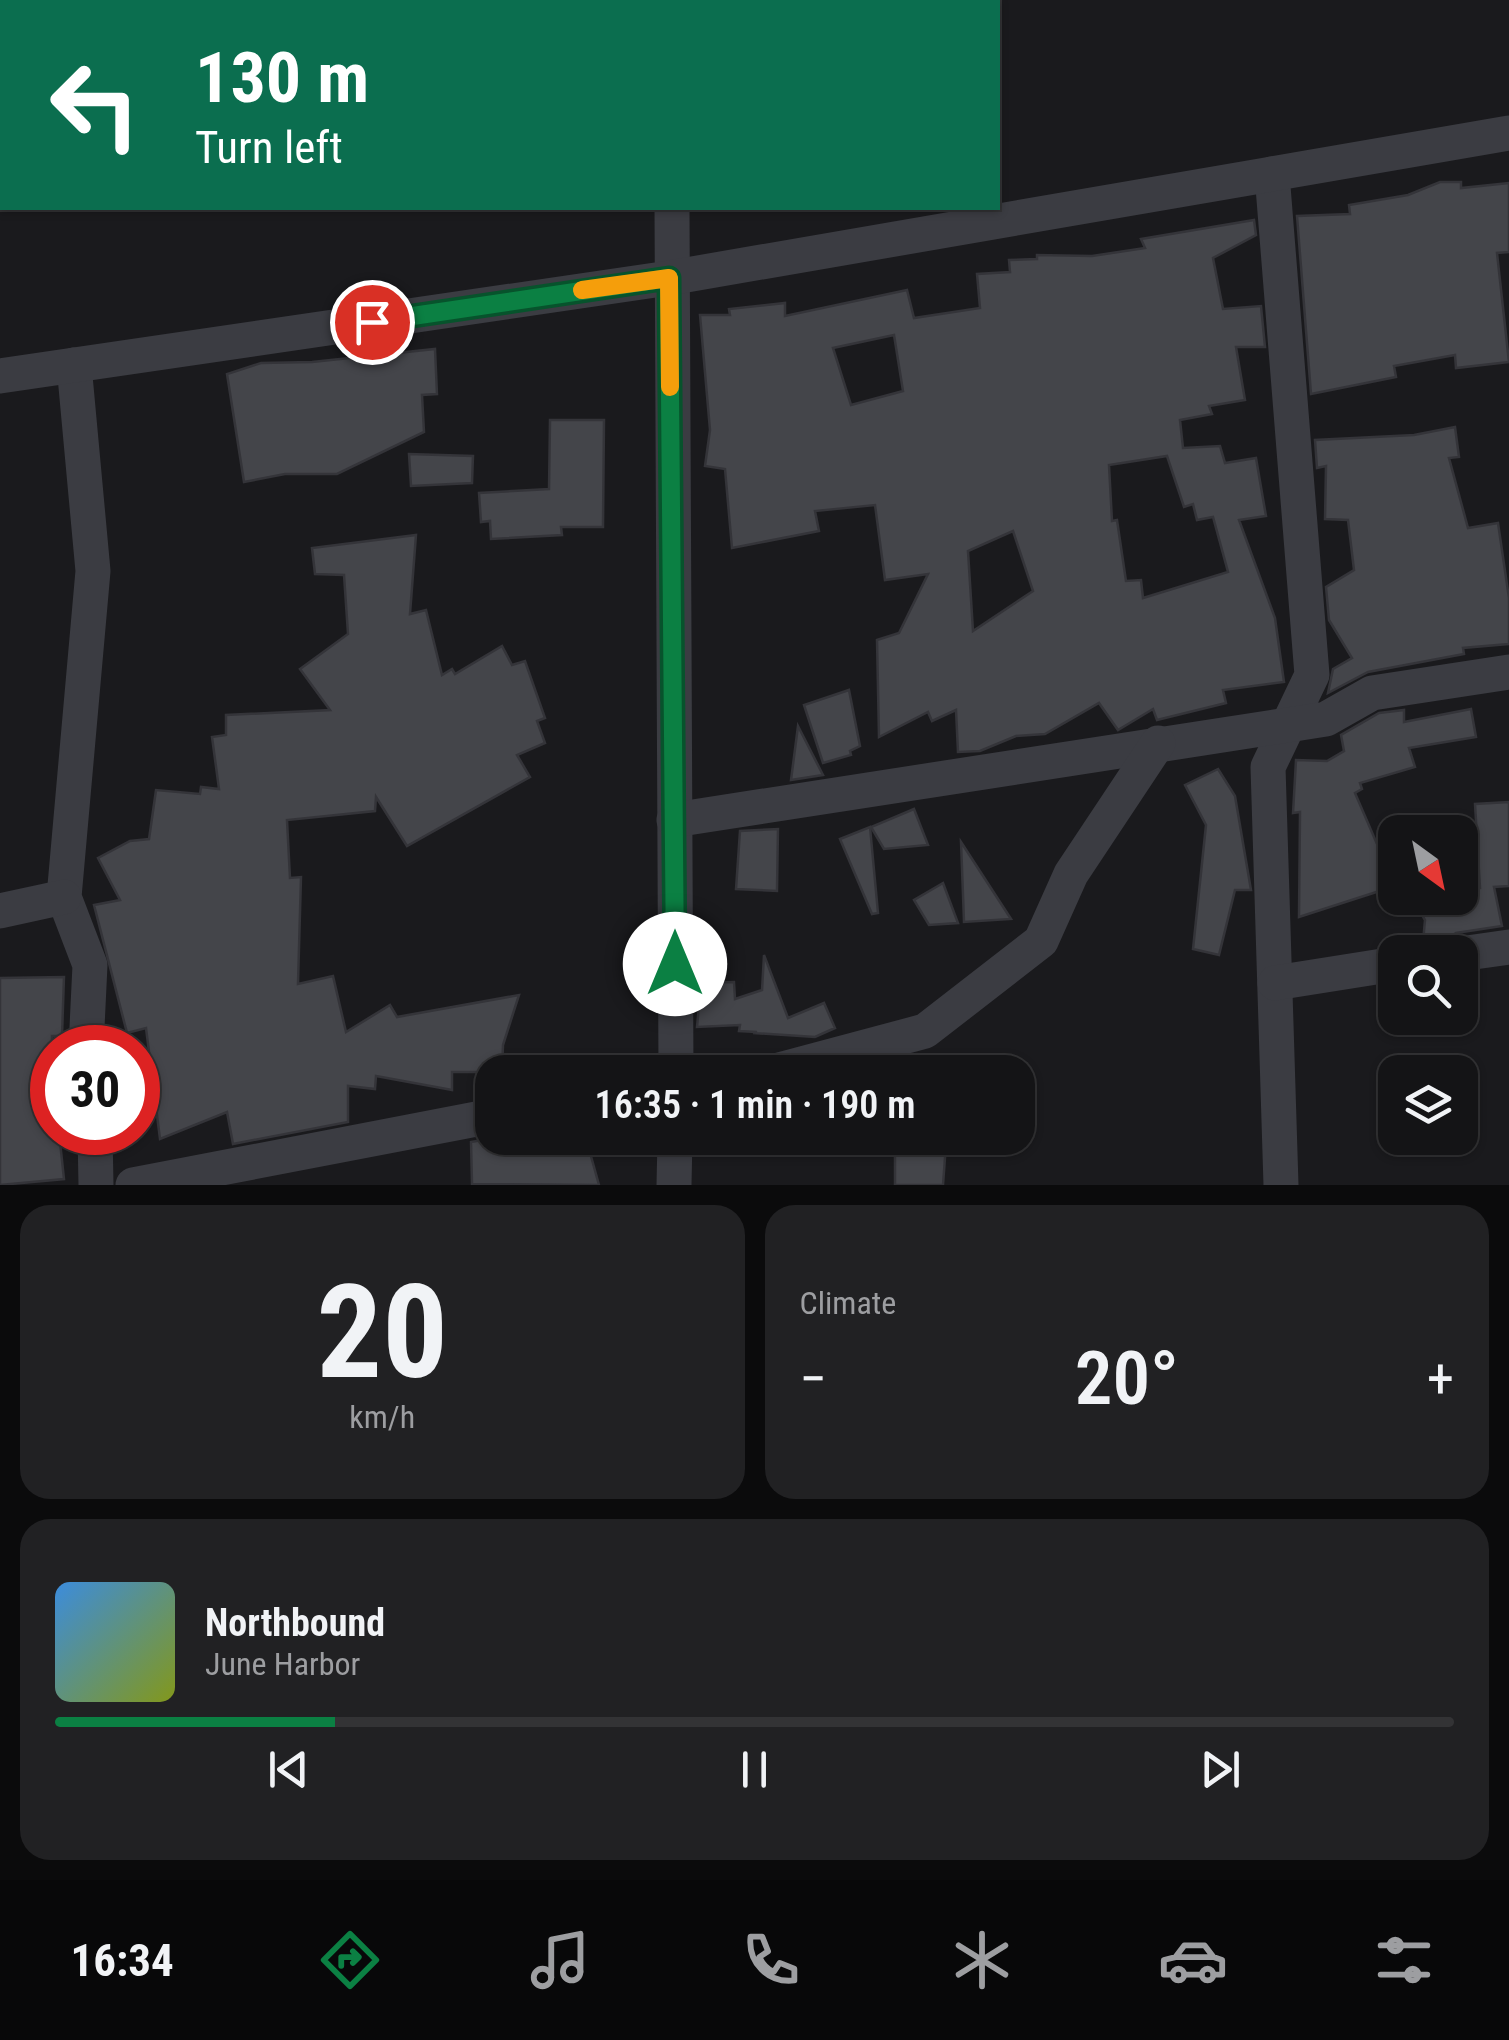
<!DOCTYPE html>
<meta charset="utf-8">
<style>
body{margin:0;font-family:"Roboto Condensed",sans-serif;background:#212123;color:#f1f3f6;height:100vh;display:flex;flex-direction:column;font-size:38px;white-space:nowrap}
*{box-sizing:border-box;margin:0}
p{font-size:32px;color:#9d9ea1}
.icon{flex:none;width:55px;height:55px;fill:none;stroke:currentColor;stroke-width:2;stroke-linecap:round;stroke-linejoin:round}
.map{position:relative;height:1185px;overflow:hidden}
.side{display:flex;flex-direction:column;gap:20px;padding:20px;background:#0b0b0c;flex:1}
.side>*{flex:none}
.top-card{position:absolute;left:0px;top:0px;width:1000px;height:210px;box-shadow:0 2px 8px #0004,0 0 0 2px #333335;background:#0b6e4f;color:#fff;overflow:hidden}
.needle{width:65px;rotate:147deg}
.controls{position:absolute;left:1378px;top:815px;display:grid;gap:20px}
.controls a{display:grid;place-items:center;width:100px;height:100px;border-radius:20px;background:#141416;box-shadow:0 2px 8px #0004,0 0 0 2px #333335;font-size:50px}
.speed{position:absolute;left:30px;top:1025px;display:flex;gap:20px;font-size:50px;font-weight:700;text-align:center}
.speed>*{display:grid;place-content:center;width:130px;height:130px;border-radius:50%;background:#141416;box-shadow:0 2px 8px #0004,0 0 0 2px #333335;line-height:1}
.speed .limit{border:15px solid #d22;background:#fff;color:#111}
.pin{position:absolute;display:grid;place-items:center;width:85px;height:85px;color:#fff;margin:-42px;border:5px solid #fff;border-radius:50%;box-shadow:0 2px 10px #0007}
.me{position:absolute;width:110px;margin:-55px;rotate:0deg;stroke-linejoin:round;filter:drop-shadow(0 0 8px #0008)}
.turn{display:flex;align-items:center;gap:35px;height:210px;padding:0 30px;font-size:45px}
.turn .icon{width:130px;height:130px;stroke-width:2.5}
.turn b{display:block;font-size:70px;line-height:85px}
.big{font-size:75px;font-weight:600;line-height:1.1}
.side .card{flex:1;display:flex;flex-direction:column;justify-content:center;gap:15px;min-width:0;padding:0 35px;border-radius:30px;background:#212123}
.side .dial{align-items:center;gap:0}
.dial b{font-size:130px;line-height:1}
.song{display:flex;align-items:center;gap:30px}
.cover{width:120px;height:120px;border-radius:15px;background:linear-gradient(135deg,hsl(210 70% 55%),hsl(70 70% 35%))}
.played{height:10px;border-radius:5px;background:linear-gradient(90deg,#0b8043 20%,#333335 20%)}
.keys{display:flex;justify-content:space-around;direction:ltr}
.heat{display:flex;justify-content:space-between;align-items:center;font-size:55px;direction:ltr}
.side .tiles{flex:1;display:grid;gap:20px;grid-template-columns:1fr 1fr}
.card:last-child{grid-column:span 2}
.trip{position:absolute;left:475px;top:1055px;width:560px;height:100px;border-radius:30px;background:#141416;box-shadow:0 2px 8px #0004,0 0 0 2px #333335;font-weight:600;line-height:100px;text-align:center}
.dock{display:flex;height:160px;justify-content:space-around;align-items:center;background:#080809;color:#9d9ea1}
.dock .icon{width:70px;height:70px}
.dock .current{color:#0b8043}
.dock b{font-size:45px;color:#f1f3f6}
.map>svg:first-child{display:block}
</style>
<div class="map">
<svg width="1509" height="1185" viewBox="0 0 1509 1185">
<rect width="100%" height="100%" fill="#1a1a1d"/>
<g fill="#44454a" stroke="#343439" stroke-width="2.5" fill-rule="evenodd">
<polygon points="1440,182 1461,182 1461,188 1509,183 1509,252 1497,253 1509,362 1456,368 1455,355 1394,366 1396,377 1311,394 1297,216 1350,214 1349,205 1408,195"/>
<path d="M1254,220L1256,235L1213,258L1223,309L1261,306L1265,347H1236L1245,400L1209,406L1212,414L1180,420L1183,448L1220,446L1225,463L1256,458L1266,516L1239,520L1275,618L1284,682L1223,690L1226,703L1157,720L1153,709L1118,730L1099,703L1045,734L1016,736L980,751L958,752L956,710L932,721L928,712L879,737L877,640L899,633L928,574L885,580L875,505L815,511L819,531L732,548L725,469L705,466L710,430L700,315H730L729,309L785,303V316L907,290L914,318L980,308L977,274L1010,272L1009,260L1037,259V255L1092,256L1145,248L1141,239ZM894,335L903,391L851,405L833,348ZM1167,456L1184,507L1193,504L1197,520L1213,517L1228,572L1143,598L1141,580L1126,581L1117,520L1112,521L1109,465ZM1013,531L1033,591L973,631L968,551Z"/>
<polygon points="435,349 437,394 422,395 424,432 337,474 285,474 244,482 227,374 261,363 312,362"/>
<polygon points="550,420 604,420 603,527 561,527 562,535 491,539 490,521 481,522 479,493 549,489"/>
<polygon points="1455,427 1459,457 1449,458 1468,528 1498,523 1509,598 1509,644 1463,648 1464,654 1368,672 1328,693 1333,669 1352,658 1329,620 1326,587 1354,570 1348,520 1325,519 1326,466 1317,468 1315,440 1414,435"/>
<polygon points="409,454 473,456 472,483 411,486"/>
<polygon points="416,535 410,614 426,610 442,675 452,669 455,674 502,646 512,665 525,661 545,718 537,721 545,743 517,755 530,777 407,846 376,797 375,811 287,820 290,878 301,877 298,984 333,976 346,1032 390,1005 397,1017 519,995 503,1045 502,1072 452,1072 452,1090 376,1076 375,1089 348,1086 348,1122 233,1144 227,1112 160,1139 146,1028 127,1033 94,905 120,900 98,858 130,841 149,839 156,790 200,794 201,787 219,789 212,737 226,735 226,715 330,710 300,669 348,634 344,575 315,574 312,548"/>
<polygon points="849,690 860,746 850,751 851,755 823,763 804,705"/>
<polygon points="1471,709 1476,737 1409,748 1415,767 1360,783 1362,789 1355,793 1377,844 1395,837 1395,886 1299,917 1300,812 1293,813 1296,760 1327,761 1344,751 1341,735 1379,713 1404,710 1404,722"/>
<polygon points="798,726 823,775 791,780"/>
<polygon points="1218,769 1235,796 1251,890 1235,890 1219,955 1193,949 1206,825 1185,785"/>
<polygon points="1509,802 1509,886 1494,887 1502,926 1456,933 1442,943 1423,942 1425,920 1412,898 1460,898 1460,893 1480,888 1475,804"/>
<polygon points="914,809 928,845 884,849 871,827"/>
<polygon points="870,827 878,913 872,914 840,839"/>
<polygon points="778,829 777,891 736,889 740,831"/>
<polygon points="961,842 1011,919 964,922"/>
<polygon points="943,883 958,923 929,925 914,900"/>
<polygon points="764,955 788,1018 824,1003 835,1028 815,1037 753,1033 757,1032 739,1031 740,1025 697,1027 701,983 734,982 735,999 762,990"/>
<polygon points="64,977 62,1036 52,1036 52,1132 59,1132 64,1179 0,1185 0,978"/>
<polygon points="493,1138 575,1138 576,1153 589,1149 599,1185 472,1184 471,1142"/>
<polygon points="946,1144 943,1185 895,1185 895,1156"/>
</g>
<g fill="none" stroke-linecap="round" stroke-linejoin="round">
<g stroke="#3b3c42" stroke-width="35">
<polyline points="680,2 680,0"/>
<polyline points="1272,174 1312,675 1268,767 1281,1185"/>
<polyline points="672,208 676,1072"/>
<polyline points="74,365 93,571 64,897 90,965 86,1048"/>
<polyline points="0,376 669,278 1509,133"/>
<polyline points="674,820 1326,719 1372,693 1509,672"/>
<polyline points="0,911 64,897"/>
<polyline points="1460,954 1509,947"/>
<polyline points="1275,983 1395,964"/>
<polyline points="772,1072 925,1031 1041,941 1071,874 1158,743"/>
<polyline points="95,1132 96,1185"/>
<polyline points="133,1185 492,1116"/>
<polyline points="674,1185 675,1138"/>
</g>
</g>
<g fill="none" stroke-linecap="round" stroke-linejoin="round">
<defs>
<polyline id="route" points="372,322 669,278 675,964"/>
</defs>
<use href="#route" stroke="#07532c" stroke-width="25"/>
<use href="#route" stroke="#0b8043" stroke-width="18"/>
<polyline stroke="#f59e0b" stroke-width="18" points="582,290 669,278 670,387"/>
</g>
</svg>
<div class="controls">
<a><svg class="needle" viewBox="-14 -14 28 28"><path d="M0-13l5 13h-10z" fill="#e53935"/><path d="M0 13l5-13h-10z" fill="#9d9ea1"/></svg></a>
<a><svg class="icon" aria-label="search" viewBox="0 0 24 24"><circle cx="10" cy="10" r="6"/><path d="M15 15l6 6"/></svg></a>
<a><svg class="icon" aria-label="layers" viewBox="0 0 24 24"><path d="M12 4l9 5-9 5-9-5zM3 14l9 5 9-5"/></svg></a>
</div>
<div class="speed"><div class="limit">30</div></div>
<div class="pin" style="left:372px;top:322px;background:#d93025"><svg class="icon" aria-label="arrive" viewBox="0 0 24 24"><path d="M6 21V4h12l-3 4 3 4H6"/></svg></div>
<svg class="me" style="left:675px;top:964px" viewBox="-20 -20 40 40"><circle r="19" fill="#fff"/><path d="M0-13L10 11 0 6-10 11z" fill="#0b8043"/></svg>
<div class="trip">16:35 · 1 min · 190 m</div>
<div class="top-card">
<div class="turn"><svg class="icon" aria-label="left" viewBox="0 0 24 24"><path d="M17 20v-9H6M10 6l-5 5 5 5"/></svg><div><b>130 m</b>Turn left</div></div>
</div>
</div>
<section class="side">
<div class="tiles">
<div class="card dial"><b>20</b><p>km/h</p></div>
<div class="card"><p>Climate</p>
<div class="heat"><a>−</a><b class="big">20°</b><a>+</a></div>
</div>
<div class="card">
<div class="song"><i class="cover"></i><div><b>Northbound</b><p>June Harbor</p></div></div>
<div class="played"></div>
<div class="keys"><svg class="icon" aria-label="previous" viewBox="0 0 24 24"><path d="M18 5L8 12l10 7zM5 5v14"/></svg><svg class="icon" aria-label="pause" viewBox="0 0 24 24"><path d="M8 5v14M16 5v14"/></svg><svg class="icon" aria-label="next" viewBox="0 0 24 24"><path d="M6 5l10 7-10 7zM19 5v14"/></svg></div>
</div>
</div>
</section>
<nav class="dock">
<b>16:34</b>
<svg class="icon current" aria-label="directions" viewBox="0 0 24 24"><path d="M12 3l9 9-9 9-9-9zM9 14v-3h6M13 9l2 2-2 2"/></svg>
<svg class="icon" aria-label="music" viewBox="0 0 24 24"><path d="M9 18V5l10-2v13"/><circle cx="6" cy="18" r="3"/><circle cx="16" cy="16" r="3"/></svg>
<svg class="icon" aria-label="phone" viewBox="0 0 24 24"><path d="M5 4h4l2 5-3 2q2 4 5 5l2-3 5 2v4C11 20 4 13 5 4z"/></svg>
<svg class="icon" aria-label="climate" viewBox="0 0 24 24"><path d="M12 3v18M4 7l16 10M4 17L20 7"/></svg>
<svg class="icon" aria-label="car" viewBox="0 0 24 24"><path d="M5 17H2v-5l4-1 3-4h7l3 4 3 1v5h-3M9 17h6M6 11h13"/><circle cx="7" cy="17" r="2"/><circle cx="17" cy="17" r="2"/></svg>
<svg class="icon" aria-label="filters" viewBox="0 0 24 24"><path d="M4 7h16M4 17h16"/><circle cx="9" cy="7" r="2"/><circle cx="15" cy="17" r="2"/></svg>
</nav>
